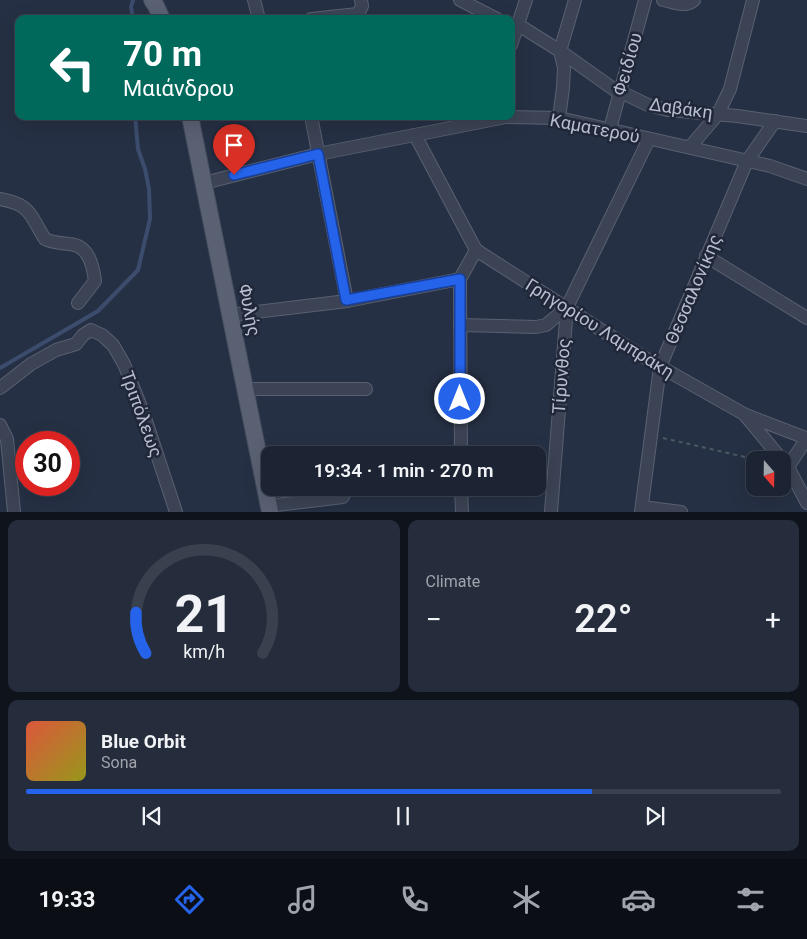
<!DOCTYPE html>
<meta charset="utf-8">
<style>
body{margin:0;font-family:Roboto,sans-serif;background:#252c3b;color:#f1f3f6;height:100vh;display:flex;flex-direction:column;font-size:19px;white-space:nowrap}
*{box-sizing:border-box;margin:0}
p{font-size:16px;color:#a0a4ac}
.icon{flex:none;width:28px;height:28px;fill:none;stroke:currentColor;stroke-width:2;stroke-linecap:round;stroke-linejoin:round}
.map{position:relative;height:512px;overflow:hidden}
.details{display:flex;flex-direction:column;gap:8px;padding:8px;background:#0f141c;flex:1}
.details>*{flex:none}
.banner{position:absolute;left:15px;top:15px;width:500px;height:105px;border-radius:10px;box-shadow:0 5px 20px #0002,0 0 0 1px #3a414e;background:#00695c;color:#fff;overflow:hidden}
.needle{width:32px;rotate:160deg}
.buttons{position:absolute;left:746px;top:451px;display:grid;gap:10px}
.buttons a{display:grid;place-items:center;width:45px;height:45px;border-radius:10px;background:#1c2433;box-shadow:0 5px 20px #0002,0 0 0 1px #3a414e;font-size:25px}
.speed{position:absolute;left:15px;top:431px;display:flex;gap:10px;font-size:25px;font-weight:700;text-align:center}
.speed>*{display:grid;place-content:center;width:65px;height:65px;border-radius:50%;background:#1c2433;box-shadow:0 5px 20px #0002,0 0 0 1px #3a414e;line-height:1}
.speed .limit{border:8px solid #d22;background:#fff;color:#111}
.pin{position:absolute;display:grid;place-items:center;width:42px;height:42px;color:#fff;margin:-51px -21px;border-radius:50% 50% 50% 0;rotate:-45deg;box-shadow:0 0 5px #0007}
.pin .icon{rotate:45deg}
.me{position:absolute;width:55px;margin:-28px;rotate:0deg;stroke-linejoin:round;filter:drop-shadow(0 0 4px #0008)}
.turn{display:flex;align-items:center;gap:18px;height:105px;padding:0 25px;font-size:22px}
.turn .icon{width:65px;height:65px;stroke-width:2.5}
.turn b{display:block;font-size:35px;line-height:42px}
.big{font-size:38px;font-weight:600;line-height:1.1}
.details .card{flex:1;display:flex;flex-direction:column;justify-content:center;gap:8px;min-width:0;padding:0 18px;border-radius:10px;background:#252c3b}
.details .dial{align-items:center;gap:0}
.dial svg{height:130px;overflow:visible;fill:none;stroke:#3a414e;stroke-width:7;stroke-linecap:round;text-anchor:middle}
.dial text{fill:#f1f3f6;stroke:none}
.song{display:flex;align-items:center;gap:15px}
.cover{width:60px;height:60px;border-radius:8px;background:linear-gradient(135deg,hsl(10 70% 55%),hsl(60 70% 35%))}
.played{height:5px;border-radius:2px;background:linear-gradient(90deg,#2563eb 75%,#3a414e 75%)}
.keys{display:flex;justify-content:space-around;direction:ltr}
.heat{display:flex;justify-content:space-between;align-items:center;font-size:28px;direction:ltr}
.details .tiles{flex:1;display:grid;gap:8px;grid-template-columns:1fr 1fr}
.card:last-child{grid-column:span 2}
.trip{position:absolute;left:261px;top:446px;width:285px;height:50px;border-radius:10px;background:#1c2433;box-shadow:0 5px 20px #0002,0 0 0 1px #3a414e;font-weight:600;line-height:50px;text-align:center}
.tabs{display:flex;height:80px;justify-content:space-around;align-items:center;background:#0b0e14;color:#a0a4ac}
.tabs .icon{width:35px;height:35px}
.tabs .selected{color:#2563eb}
.tabs b{font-size:22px;color:#f1f3f6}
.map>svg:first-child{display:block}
</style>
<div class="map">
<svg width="807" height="512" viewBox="0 0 807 512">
<rect width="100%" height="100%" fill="#263044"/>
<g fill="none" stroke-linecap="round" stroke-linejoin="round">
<g stroke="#3b4c6d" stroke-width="4">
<polyline points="133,0 131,7 133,19"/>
<polyline points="0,368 98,311 138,270 150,219 149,189 145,169 138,149 135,116"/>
</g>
<defs>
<g id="minor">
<polyline points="254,0 259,19"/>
<polyline points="460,0 497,19"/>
<path d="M663,0C673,2 686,8 694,0"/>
<polyline points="311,19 358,14 362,6 361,0"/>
<polyline points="517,24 560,51 619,93 625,94 648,105 668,110 737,116 807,126"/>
<polyline points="511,45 526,0"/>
<polyline points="311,116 347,301"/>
<polyline points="559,118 563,88 564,68 560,51 575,0"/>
<polyline points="610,129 645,0"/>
<polyline points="415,135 476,250 645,358 744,414 788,467 807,503"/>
<polyline points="690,147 718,114 730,89 753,0"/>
<polyline points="204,183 318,154 506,117 559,118 770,166 807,179"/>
<path d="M0,199C32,205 29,214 45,239C53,243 61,243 69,244C89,245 93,266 95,281L78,303"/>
<polyline points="706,256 807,318"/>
<polyline points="231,315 347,301 460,279"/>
<polyline points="460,325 536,327 546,325 567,307"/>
<polyline points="0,388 31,364 56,350 76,344 83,335 91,330 102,335 113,345 124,364 143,412 176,512"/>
<polyline points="245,389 366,389"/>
<polyline points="746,415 806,438"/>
<polyline points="0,425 7,439 14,512"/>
<polyline points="461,455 460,279 476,250"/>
<polyline points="788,467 807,438"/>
<polyline points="461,488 462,512"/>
<polyline points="269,506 343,497"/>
<polyline points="642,507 681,512"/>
<polyline points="551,512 567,307 649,139"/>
<polyline points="641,512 660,367 747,161 775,121"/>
</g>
<g id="major">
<polyline points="152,0 156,6 162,19"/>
<polyline points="190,116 270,512"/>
</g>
</defs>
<use href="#minor" stroke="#596071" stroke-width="14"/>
<use href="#major" stroke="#444b5d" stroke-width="18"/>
<polyline stroke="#475c61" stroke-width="2" stroke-dasharray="4 4" stroke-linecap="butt" points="663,438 758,460"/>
<use href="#minor" stroke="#3b4354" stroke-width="12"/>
<use href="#major" stroke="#596173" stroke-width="16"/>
</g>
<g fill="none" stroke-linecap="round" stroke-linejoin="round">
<defs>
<polyline id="route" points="234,175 318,154 346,300 460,279 460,399"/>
</defs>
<use href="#route" stroke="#184099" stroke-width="12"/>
<use href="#route" stroke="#2563eb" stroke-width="9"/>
</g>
<g text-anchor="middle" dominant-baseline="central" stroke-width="5" stroke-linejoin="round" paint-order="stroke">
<g font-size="18" fill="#b8becd" stroke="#1f2739">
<text transform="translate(627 64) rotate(-74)">Φειδίου</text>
<text transform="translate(681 108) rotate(8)">Δαβάκη</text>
<text transform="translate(595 128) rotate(11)">Καματερού</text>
<text transform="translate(693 289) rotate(-67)">Θεσσαλονίκης</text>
<text transform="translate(250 310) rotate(79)">Φυλής</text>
<text transform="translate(600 328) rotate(32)">Γρηγορίου Λαμπράκη</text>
<text transform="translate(561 376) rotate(-86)">Τίρυνθος</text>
<text transform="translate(142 414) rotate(70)">Τριπόλεως</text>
</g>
</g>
</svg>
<div class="buttons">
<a><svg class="needle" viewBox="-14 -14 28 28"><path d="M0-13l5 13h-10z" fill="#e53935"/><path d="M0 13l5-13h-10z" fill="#a0a4ac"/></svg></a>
</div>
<div class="speed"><div class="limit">30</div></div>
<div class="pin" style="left:234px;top:175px;background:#d93025"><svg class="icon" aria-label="arrive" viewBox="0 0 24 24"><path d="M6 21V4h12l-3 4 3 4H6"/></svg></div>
<svg class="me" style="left:460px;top:399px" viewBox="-20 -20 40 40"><circle r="17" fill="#2563eb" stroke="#fff" stroke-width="3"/><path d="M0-11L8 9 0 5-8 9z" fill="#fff"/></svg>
<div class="trip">19:34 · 1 min · 270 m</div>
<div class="banner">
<div class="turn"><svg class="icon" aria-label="left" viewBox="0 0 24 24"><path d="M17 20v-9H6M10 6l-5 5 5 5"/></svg><div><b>70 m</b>Μαιάνδρου</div></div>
</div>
</div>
<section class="details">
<div class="tiles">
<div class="card dial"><svg viewBox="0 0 100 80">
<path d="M14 69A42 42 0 1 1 86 69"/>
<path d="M14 69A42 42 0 0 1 8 44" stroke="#2563eb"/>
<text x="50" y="56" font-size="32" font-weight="700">21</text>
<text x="50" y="72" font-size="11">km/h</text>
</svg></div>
<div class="card"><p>Climate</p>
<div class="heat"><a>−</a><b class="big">22°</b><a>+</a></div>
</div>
<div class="card">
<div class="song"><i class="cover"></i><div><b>Blue Orbit</b><p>Sona</p></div></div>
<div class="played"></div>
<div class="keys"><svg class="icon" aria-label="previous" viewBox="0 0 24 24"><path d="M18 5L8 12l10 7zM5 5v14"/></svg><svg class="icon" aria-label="pause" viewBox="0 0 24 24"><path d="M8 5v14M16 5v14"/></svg><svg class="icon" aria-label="next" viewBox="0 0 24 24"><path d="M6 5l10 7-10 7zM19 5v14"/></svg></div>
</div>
</div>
</section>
<nav class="tabs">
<b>19:33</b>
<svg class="icon selected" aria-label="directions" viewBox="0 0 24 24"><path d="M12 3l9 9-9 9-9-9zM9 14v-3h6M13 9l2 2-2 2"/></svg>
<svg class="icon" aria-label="music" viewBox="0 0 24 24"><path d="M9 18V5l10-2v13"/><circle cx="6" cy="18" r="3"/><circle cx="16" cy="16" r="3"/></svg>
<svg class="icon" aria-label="phone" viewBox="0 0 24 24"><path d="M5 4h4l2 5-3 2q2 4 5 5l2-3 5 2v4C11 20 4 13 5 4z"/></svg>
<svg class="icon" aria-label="climate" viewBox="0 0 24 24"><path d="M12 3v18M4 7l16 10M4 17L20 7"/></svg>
<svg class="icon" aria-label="car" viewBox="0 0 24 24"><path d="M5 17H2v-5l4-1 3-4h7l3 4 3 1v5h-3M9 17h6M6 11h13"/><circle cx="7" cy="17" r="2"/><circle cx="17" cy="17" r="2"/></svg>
<svg class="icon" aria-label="filters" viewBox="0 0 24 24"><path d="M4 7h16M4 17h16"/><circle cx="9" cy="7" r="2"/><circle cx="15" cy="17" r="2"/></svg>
</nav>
